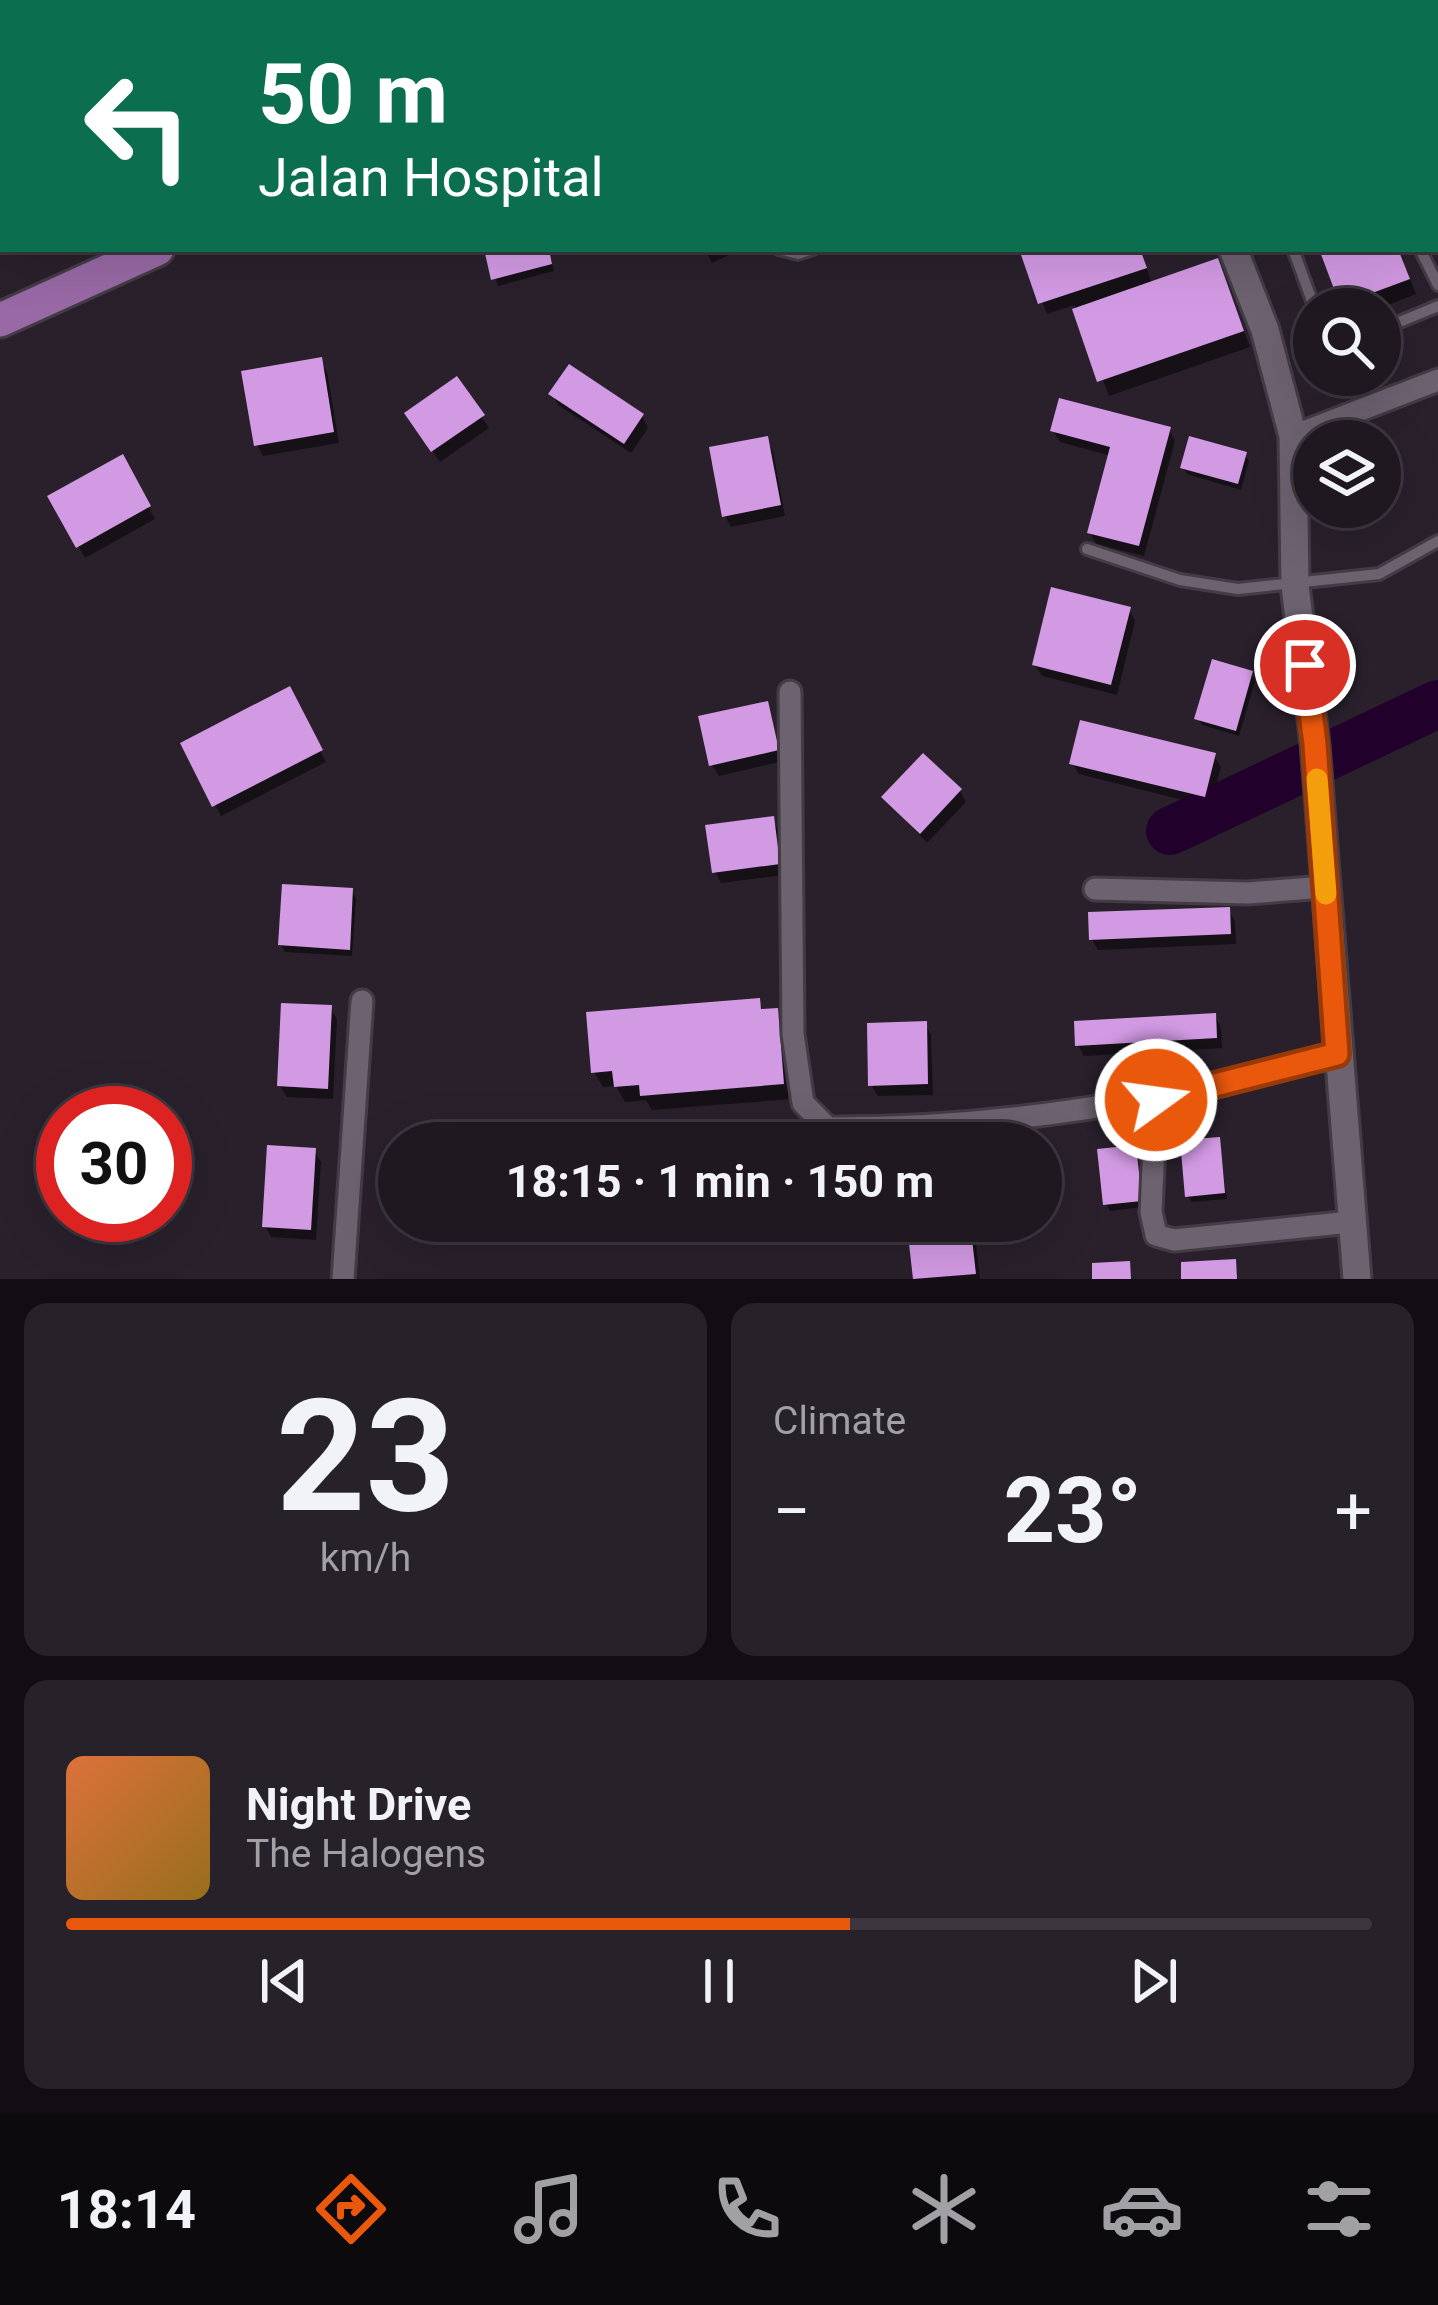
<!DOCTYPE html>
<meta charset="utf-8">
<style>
body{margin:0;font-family:Roboto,sans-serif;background:#27212a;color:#f1f3f6;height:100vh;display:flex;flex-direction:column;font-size:45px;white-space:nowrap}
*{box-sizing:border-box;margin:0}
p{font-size:39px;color:#a1a0a5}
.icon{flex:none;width:66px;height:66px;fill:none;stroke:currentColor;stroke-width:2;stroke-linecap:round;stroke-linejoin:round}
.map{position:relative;height:1279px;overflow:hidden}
.drawer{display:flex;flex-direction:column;gap:24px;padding:24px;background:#110d12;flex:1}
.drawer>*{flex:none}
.top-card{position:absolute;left:0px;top:0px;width:1440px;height:252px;box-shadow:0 12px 48px #0002,0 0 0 3px #3c373f;background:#0b6e4f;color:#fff;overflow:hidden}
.buttons{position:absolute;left:1293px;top:288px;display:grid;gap:24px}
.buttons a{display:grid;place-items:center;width:108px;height:108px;border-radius:50%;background:#1f1821;box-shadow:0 12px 48px #0002,0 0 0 3px #3c373f;font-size:60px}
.speed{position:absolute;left:36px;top:1086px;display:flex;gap:24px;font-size:60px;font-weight:700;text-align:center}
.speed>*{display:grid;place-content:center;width:156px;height:156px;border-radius:50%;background:#1f1821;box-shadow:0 12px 48px #0002,0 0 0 3px #3c373f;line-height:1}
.speed .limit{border:18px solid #d22;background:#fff;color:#111}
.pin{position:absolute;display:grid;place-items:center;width:102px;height:102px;color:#fff;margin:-51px;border:6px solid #fff;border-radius:50%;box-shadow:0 3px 12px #0007}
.me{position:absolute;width:132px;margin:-66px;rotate:76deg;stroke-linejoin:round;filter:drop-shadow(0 0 9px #0008)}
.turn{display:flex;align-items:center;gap:42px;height:252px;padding:0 60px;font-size:54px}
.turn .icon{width:156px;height:156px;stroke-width:2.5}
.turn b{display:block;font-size:84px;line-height:102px}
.big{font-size:90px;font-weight:700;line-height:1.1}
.drawer .card{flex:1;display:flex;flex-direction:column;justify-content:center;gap:18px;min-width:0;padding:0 42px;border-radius:24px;background:#27212a}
.drawer .dial{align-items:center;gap:0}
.dial b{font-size:156px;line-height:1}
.song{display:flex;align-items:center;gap:36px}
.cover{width:144px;height:144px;border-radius:18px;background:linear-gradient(135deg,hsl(20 70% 55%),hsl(40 70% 35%))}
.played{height:12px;border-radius:6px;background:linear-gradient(90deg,#ea580c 60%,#3c373f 60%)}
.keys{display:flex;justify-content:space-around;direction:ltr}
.heat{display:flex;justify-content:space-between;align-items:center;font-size:66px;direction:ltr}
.drawer .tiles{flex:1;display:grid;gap:24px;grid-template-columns:1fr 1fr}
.card:last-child{grid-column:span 2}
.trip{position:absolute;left:378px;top:1122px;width:684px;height:120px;border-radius:60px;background:#1f1821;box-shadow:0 12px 48px #0002,0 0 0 3px #3c373f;font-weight:700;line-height:120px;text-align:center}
.dock{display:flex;height:192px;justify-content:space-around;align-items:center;background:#0c0a0d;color:#a1a0a5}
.dock .icon{width:84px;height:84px}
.dock .on{color:#ea580c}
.dock b{font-size:54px;color:#f1f3f6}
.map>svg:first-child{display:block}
</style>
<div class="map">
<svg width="1438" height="1279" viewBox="0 0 1438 1279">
<rect width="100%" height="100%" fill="#29202c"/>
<polygon fill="#22002c" points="1438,693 1438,722 1334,768 1331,742"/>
<g fill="#0007">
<polygon points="92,0 118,0 119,3 80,3"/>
<polygon points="152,0 177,0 177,3 154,3"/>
<polygon points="228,0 319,0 319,1 229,3"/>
<polygon points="343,0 428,0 429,3 344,3"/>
<polygon points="1227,0 1438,0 1434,3"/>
<polygon points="487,249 549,249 554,271 498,286"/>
<polygon points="705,249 742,249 712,263"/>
<polygon points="1022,249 1140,249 1152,284 1217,262 1250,347 1109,396 1074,305 1047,314"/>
<polygon points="1322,249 1398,249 1416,294 1378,309 1346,309"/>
<polygon points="320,361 327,372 339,443 263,456 257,445"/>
<polygon points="457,380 489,428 440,462 414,425"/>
<polygon points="552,394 642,416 648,428 631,453 558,405"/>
<polygon points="1169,429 1175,441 1144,556 1096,544 1090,532 1111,456 1060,442 1053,431"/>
<polygon points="766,439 773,451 785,516 731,527 725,516"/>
<polygon points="1245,455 1249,461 1241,490 1187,474 1183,467"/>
<polygon points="121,458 155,519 85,558 51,497"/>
<polygon points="1129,609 1135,621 1117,695 1042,676 1035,665"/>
<polygon points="1251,674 1255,681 1239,736 1202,725 1198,718"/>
<polygon points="289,690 326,762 221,816 184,744"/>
<polygon points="766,704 783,761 719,776 712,765"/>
<polygon points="1214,756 1221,767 1211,807 1079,774 1072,763"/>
<polygon points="960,791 966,802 927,843 885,798"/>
<polygon points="772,819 779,831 784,875 721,883 715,872"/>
<polygon points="352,891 356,898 352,956 285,952 281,945"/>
<polygon points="1228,910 1235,921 1236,944 1098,950 1092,939"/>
<polygon points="758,1001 764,1012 777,1011 785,1026 791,1099 652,1110 646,1100 625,1102 616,1086 603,1087 594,1072"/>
<polygon points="330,1008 337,1019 333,1099 287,1097 280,1086"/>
<polygon points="1215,1016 1221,1028 1222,1048 1084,1056 1078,1045"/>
<polygon points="925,1024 931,1035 933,1095 878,1096 871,1085"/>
<polygon points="1218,1140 1227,1199 1192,1202 1188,1196"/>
<polygon points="1134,1148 1144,1207 1110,1211 1106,1204"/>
<polygon points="314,1151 321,1162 316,1240 271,1237 265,1226"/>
<polygon points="969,1222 975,1233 980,1279 916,1279 910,1228"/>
</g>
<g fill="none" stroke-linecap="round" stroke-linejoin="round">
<polyline stroke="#22002c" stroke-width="48" points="1170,831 1438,704"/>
</g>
<g fill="#d39ae4">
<polygon points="484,249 549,249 552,264 491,280"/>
<polygon points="1019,249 1140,249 1147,268 1038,304"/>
<polygon points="1319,249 1398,249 1410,279 1340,305"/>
<polygon points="1218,258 1244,331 1097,382 1072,309"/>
<polygon points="322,357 334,432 254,446 241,371"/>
<polygon points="569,364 644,414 624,444 548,394"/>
<polygon points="457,376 485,415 431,452 404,413"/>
<polygon points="1059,398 1171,427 1139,546 1087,533 1110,447 1050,431"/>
<polygon points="768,436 781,505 722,517 709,447"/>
<polygon points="1189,436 1247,452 1238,484 1180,468"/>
<polygon points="123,454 151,506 76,548 47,496"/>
<polygon points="1051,587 1131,607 1111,685 1032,665"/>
<polygon points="1212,659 1253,671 1236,731 1194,719"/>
<polygon points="290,686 323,750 212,807 180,743"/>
<polygon points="768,701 779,750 709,766 698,716"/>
<polygon points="1080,720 1216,753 1205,797 1069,764"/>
<polygon points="923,753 962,789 920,834 881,797"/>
<polygon points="774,816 780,864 712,873 705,825"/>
<polygon points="282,884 353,888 350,950 278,945"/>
<polygon points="1230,907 1231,934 1089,940 1088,912"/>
<polygon points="760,998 761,1009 778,1008 784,1084 640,1096 639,1085 614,1087 612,1071 591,1073 586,1012"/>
<polygon points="281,1003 332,1005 328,1089 277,1086"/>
<polygon points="1216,1013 1217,1038 1075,1046 1074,1021"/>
<polygon points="927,1021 928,1084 868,1086 867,1023"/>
<polygon points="1220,1137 1225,1193 1185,1197 1180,1140"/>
<polygon points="267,1145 316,1148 311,1230 262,1227"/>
<polygon points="1136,1145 1142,1201 1103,1205 1097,1149"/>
<polygon points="952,1221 970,1221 976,1274 913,1279 907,1226"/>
<polygon points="1236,1259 1237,1279 1181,1279 1181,1262"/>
<polygon points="1130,1261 1131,1279 1092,1279 1092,1263"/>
</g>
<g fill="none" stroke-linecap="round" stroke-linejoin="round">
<defs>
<g id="service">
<polyline points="1203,0 1204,3"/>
<polyline points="1428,3 1436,0"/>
<polyline points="1437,41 1438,44"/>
<polyline points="1437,185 1438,185"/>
<polyline points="779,249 798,254 813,249"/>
<polyline points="1293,249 1315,309"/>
<polyline points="1420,249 1438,285"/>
<polyline points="1380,330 1438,306"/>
<polyline points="1087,549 1180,580 1238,589 1379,574 1438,541"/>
</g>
<g id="minor">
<polyline points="532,0 532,3"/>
<polyline points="1293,436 1438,380"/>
<path d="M790,692L793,1034L803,1103L828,1128C1005,1129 1167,1100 1337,1055"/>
<polyline points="1095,889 1248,893 1325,887"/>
<polyline points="1156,1100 1151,1212 1156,1235 1174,1240 1351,1222"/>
<polyline points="343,1279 362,1001"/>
</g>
<g id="tertiary">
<polyline points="1135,0 1137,3"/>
<polyline points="1233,249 1265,330 1293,436 1295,586 1315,744 1357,1279"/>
</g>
<g id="primary">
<polyline points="844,3 851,0"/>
<polyline points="0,320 157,249"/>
</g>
</defs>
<use href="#service" stroke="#433c45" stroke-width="16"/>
<use href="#minor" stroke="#433c45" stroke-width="27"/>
<use href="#tertiary" stroke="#433c45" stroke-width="33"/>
<use href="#primary" stroke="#433c45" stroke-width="39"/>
<use href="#service" stroke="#6d6270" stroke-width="10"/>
<use href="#minor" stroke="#6d6270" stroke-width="21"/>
<use href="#tertiary" stroke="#6d6270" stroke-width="27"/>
<use href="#primary" stroke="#9869a5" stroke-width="33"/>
</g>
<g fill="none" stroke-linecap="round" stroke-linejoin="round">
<defs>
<polyline id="route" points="1156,1100 1337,1054 1315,744 1305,665"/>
</defs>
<use href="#route" stroke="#983908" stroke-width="30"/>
<use href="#route" stroke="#ea580c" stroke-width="21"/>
<polyline stroke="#f59e0b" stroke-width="21" points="1317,779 1326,894"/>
</g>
</svg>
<div class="buttons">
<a><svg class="icon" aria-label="search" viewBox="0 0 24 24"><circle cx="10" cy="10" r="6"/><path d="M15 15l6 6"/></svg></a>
<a><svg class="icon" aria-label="layers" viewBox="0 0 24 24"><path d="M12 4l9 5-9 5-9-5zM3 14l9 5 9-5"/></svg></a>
</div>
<div class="speed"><div class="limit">30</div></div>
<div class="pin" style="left:1305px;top:665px;background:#d93025"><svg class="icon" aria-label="arrive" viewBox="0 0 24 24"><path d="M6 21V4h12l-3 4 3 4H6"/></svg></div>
<svg class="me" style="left:1156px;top:1100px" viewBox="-20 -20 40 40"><circle r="17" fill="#ea580c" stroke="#fff" stroke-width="3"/><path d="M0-11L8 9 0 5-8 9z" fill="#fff"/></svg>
<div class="trip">18:15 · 1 min · 150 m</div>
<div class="top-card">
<div class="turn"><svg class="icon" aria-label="left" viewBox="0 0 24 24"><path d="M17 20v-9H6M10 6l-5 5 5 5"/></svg><div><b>50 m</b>Jalan Hospital</div></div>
</div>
</div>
<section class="drawer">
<div class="tiles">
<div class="card dial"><b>23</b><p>km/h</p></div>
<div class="card"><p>Climate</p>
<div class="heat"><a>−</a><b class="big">23°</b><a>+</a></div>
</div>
<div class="card">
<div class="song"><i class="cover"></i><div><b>Night Drive</b><p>The Halogens</p></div></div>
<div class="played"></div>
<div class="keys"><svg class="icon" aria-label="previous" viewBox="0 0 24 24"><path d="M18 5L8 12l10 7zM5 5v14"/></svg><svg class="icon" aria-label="pause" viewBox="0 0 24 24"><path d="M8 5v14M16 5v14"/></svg><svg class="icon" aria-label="next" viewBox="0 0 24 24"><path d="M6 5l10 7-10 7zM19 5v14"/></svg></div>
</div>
</div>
</section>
<nav class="dock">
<b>18:14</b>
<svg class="icon on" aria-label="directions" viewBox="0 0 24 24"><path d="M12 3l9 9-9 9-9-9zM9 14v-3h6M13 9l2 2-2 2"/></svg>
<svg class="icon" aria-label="music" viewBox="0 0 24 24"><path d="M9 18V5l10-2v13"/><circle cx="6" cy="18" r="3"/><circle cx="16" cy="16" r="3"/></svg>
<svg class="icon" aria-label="phone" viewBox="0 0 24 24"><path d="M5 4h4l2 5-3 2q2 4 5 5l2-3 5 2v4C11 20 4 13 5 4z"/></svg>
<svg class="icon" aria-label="climate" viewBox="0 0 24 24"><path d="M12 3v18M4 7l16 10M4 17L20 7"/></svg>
<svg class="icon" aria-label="car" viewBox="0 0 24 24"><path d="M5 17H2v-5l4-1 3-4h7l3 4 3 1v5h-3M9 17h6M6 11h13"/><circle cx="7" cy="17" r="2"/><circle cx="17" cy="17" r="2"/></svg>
<svg class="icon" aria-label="filters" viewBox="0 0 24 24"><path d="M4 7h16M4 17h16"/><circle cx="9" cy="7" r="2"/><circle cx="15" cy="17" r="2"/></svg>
</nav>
